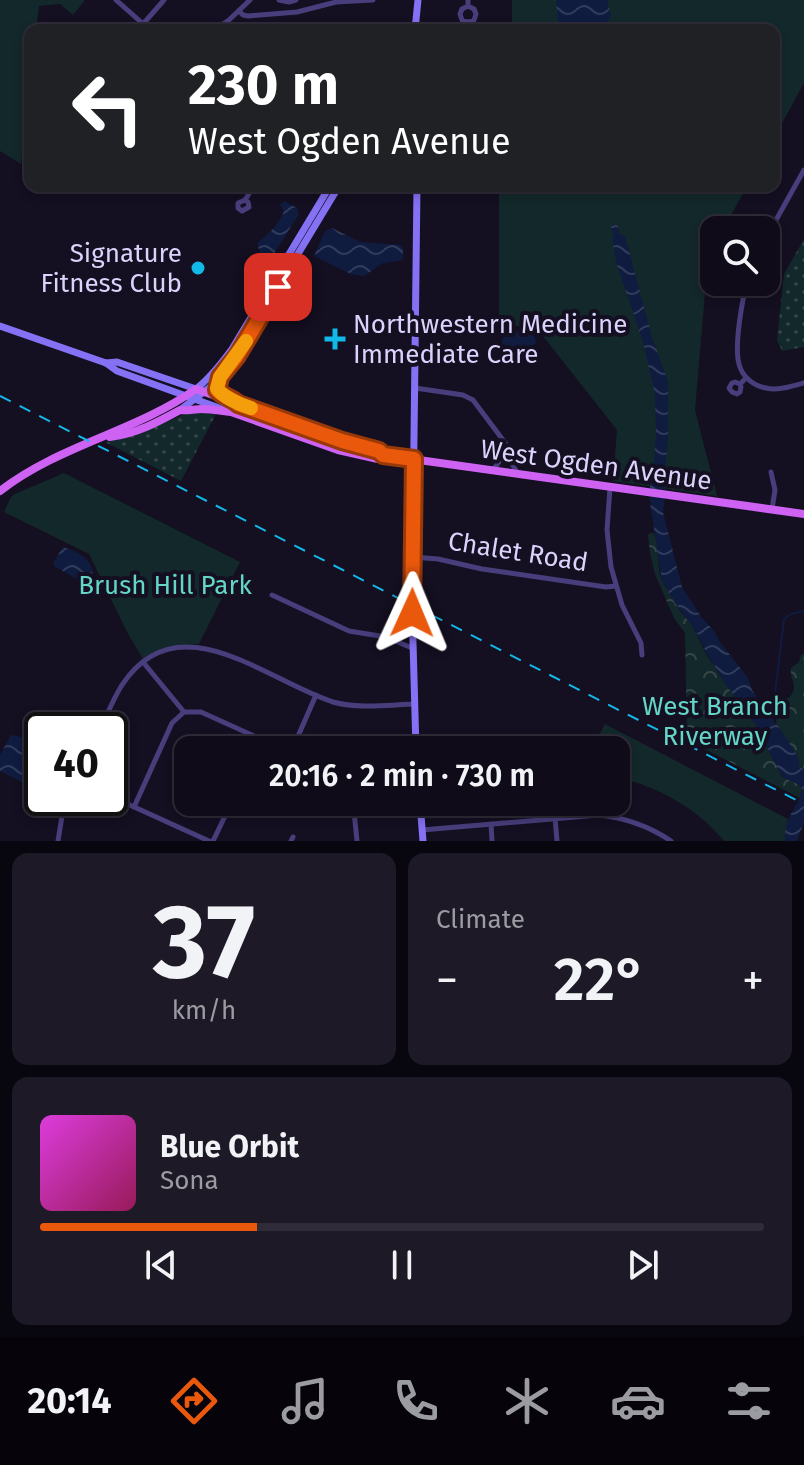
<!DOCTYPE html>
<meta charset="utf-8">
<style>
body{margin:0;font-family:"Fira Sans",sans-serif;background:#1d1926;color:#f1f3f6;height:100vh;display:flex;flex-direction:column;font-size:30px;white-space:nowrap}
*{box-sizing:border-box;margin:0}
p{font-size:26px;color:#9b9ba2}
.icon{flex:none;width:44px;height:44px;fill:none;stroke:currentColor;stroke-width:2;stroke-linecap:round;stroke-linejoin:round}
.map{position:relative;height:841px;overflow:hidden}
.drawer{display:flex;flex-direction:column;gap:12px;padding:12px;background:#08060e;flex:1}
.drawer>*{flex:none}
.hud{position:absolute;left:24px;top:24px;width:756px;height:168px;border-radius:16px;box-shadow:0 4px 12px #0003,0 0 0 2px #2f2b38;background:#202124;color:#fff;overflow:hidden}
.fabs{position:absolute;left:700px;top:216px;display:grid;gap:16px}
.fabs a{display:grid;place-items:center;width:80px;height:80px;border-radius:16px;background:#0f0b19;box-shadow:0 4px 12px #0003,0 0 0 2px #2f2b38;font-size:40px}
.speed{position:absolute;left:24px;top:712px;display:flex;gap:16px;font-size:40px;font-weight:700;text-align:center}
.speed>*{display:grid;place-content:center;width:104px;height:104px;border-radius:50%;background:#0f0b19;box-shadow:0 4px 12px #0003,0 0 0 2px #2f2b38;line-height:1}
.speed .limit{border:4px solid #111;border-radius:12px;background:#fff;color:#111}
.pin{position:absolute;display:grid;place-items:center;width:68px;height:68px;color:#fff;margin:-34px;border-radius:16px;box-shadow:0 4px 12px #0006}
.me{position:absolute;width:88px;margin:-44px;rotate:1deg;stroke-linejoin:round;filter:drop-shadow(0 0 6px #0008)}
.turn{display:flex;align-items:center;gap:28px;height:168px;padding:0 32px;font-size:36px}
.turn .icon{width:104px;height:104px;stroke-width:2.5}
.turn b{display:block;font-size:56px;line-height:68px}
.big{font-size:60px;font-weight:600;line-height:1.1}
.drawer .tile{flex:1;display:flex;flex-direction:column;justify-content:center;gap:12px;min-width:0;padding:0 28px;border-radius:16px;background:#1d1926}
.drawer .dial{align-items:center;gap:0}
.dial b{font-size:104px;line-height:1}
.song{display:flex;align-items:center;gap:24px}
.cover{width:96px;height:96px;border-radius:12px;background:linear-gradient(135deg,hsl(300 70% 55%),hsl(330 70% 35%))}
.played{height:8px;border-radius:4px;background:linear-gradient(90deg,#ea580c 30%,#2f2b38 30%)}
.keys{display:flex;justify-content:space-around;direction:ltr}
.heat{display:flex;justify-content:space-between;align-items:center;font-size:44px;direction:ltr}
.drawer .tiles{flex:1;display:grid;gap:12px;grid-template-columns:1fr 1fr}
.tile:last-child{grid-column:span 2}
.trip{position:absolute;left:174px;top:736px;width:456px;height:80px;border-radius:16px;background:#0f0b19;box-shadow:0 4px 12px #0003,0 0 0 2px #2f2b38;font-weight:600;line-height:80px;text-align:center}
.tab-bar{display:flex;height:128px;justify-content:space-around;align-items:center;background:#06040a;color:#9b9ba2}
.tab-bar .icon{width:56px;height:56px}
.tab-bar .selected{color:#ea580c}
.tab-bar b{font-size:36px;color:#f1f3f6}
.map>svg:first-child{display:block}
</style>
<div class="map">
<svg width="804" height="841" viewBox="0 0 804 841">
<defs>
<pattern id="grass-dots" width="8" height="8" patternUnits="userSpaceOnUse" patternTransform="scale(2)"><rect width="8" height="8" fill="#13282a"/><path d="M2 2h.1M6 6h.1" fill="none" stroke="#35464a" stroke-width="1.8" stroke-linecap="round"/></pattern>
<pattern id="forest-crowns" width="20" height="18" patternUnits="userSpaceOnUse" patternTransform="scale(2)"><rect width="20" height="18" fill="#13282a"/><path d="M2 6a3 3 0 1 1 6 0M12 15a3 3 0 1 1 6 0" fill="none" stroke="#35464a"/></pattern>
<pattern id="water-waves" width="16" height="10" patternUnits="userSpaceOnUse" patternTransform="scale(2)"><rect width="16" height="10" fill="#0f1c40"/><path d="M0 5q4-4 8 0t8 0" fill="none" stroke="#313c5c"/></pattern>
</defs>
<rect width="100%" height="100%" fill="#140f21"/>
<g fill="url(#grass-dots)">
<polygon points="804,239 804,347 782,351 777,340 784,274"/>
<polygon points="198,412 216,414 181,481 105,442 136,435 187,413"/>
</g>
<g fill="url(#forest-crowns)">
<polygon points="650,533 654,533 658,546 659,571 662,581 680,611 692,625 705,652 726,685 756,725 782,777 798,784 802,788 800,798 687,740 685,633 674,618 655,574 650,553 648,535"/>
<path d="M804,653V769L798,767L799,761L776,724L779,700L780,697L789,698C800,685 789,680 791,668L799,662L801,655Z"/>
</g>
<g fill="#13282a">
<polygon points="0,0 85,0 73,15 60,4 39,6 36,30 30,30 30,84 21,164 0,151"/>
<polygon points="512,0 804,0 804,83 774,138 774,30 512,30"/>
<polygon points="499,186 747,186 723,230 714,230 714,247 708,258 695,410 717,496 613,481 617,430 535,326 499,326"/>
<path d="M64,473L240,562L199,644C177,644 162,649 143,659L127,632L89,554L4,512L11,497L15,494Z"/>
<path d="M605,724L788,819L785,841H724C697,808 657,786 616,777V750H591Z"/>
</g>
<g fill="url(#water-waves)">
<polygon points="556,0 607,0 611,16 601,30 559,30"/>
<path d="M284,201L297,208L299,214L275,252L264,273L260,275L254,271L260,253L257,243C269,234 278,225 284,211L280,205Z"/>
<path d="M617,224L620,234L625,236L652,337L668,381V440L664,481L665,496L663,512L682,587L702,618L715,632L719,641L748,678L752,690L776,724C780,727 798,756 799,760C800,763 798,765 798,767L804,769V822L797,841H785C785,834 785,827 788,820C793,809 801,800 802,788L798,784L782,777L756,725L726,685L706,652L694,628L675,603L662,581L650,503V480L654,464L656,433L655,394L642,339L616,262L612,239L614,236L611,226Z"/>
<polygon points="332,228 360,242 400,245 403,248 403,259 399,261 383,263 364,276 351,274 314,256 325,231"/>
<path d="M507,331L526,333L535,337L536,343L513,360L506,362C500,355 500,338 507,331Z"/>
<path d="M63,547C79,552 98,562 91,581L82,582L54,566V561Z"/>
<path d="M11,735C19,736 38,741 41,751C44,759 33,777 28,783H24L0,771V755Z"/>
</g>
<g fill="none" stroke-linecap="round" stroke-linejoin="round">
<polyline stroke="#0f1c40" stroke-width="2" points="772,719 784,619 791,614 804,611"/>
<g stroke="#483e7c" stroke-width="5">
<polyline points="116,0 150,30"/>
<polyline points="279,0 289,2 296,0"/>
<polyline points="468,6 474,9 476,14 474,20 468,22 462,20 460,14 462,9 468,6 468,0"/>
<polyline points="239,11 243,15 248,16 297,12 336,2 373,0"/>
<polyline points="143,24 164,0"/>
<polyline points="214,30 229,20 250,0"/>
<polyline points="245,200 248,202 249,207 242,211 238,208 238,203 245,200 254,186"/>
<polyline points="766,238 804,170"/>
<path d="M747,282C742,301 734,346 739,364C742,377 754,386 766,388C778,391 792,386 804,383"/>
<polyline points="740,384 741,387 740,392 737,394 732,392 729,388 732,383 735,382 740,384 746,378"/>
<polyline points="415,388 463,395 473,400 506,444 510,461 517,472"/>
<polyline points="493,470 507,451"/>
<polyline points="771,472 775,490 772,509"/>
<polyline points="610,488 607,530 611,567 622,605 641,643 642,655"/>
<polyline points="413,557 438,559 482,569 606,587 616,586"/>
<polyline points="272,595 349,631 386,637 412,648"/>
<polyline points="143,662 184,712"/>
<path d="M100,730C107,715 113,699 122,685C178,600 267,681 333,702C358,709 387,705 413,704"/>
<polyline points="292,750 316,695"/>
<polyline points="508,750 545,746"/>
<polyline points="110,796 209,841"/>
<polyline points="220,802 228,810"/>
<polyline points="353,802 357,841"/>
<polyline points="134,807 172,723 184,712 201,712 285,750"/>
<polyline points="555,818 557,841"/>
<polyline points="491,824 492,841"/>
<path d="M422,830L599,815C626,818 649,826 671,841"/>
<polyline points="58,841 62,816 70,798"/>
<polyline points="213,841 228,810 234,802"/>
<polyline points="291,841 293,837"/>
</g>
<g stroke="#8471f4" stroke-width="7">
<polyline points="415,30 418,0"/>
<polyline points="0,326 106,363 117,371 222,409"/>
<path d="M106,363L117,362L196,389C210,378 221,364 232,349L330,186"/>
<polyline points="180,410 209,388 232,363 339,186"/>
<polyline points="416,750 412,606 417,186"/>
<polyline points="420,802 423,841"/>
</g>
<g stroke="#ce62f3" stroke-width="8">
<path d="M110,437C136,434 158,422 180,410C188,411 194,409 202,409C212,409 221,411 231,412L338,450L378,459L383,455"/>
<path d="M0,491C59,445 135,432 196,389L342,441L379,451L383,455L804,514"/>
</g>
<polyline stroke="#12b8e8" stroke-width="2" stroke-dasharray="12 10" stroke-linecap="butt" points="0,396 804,804"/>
</g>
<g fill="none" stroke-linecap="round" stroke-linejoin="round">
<defs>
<path id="route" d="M278,287L237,356L220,377L217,390C223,397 232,398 238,404L342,441L379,451L383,455L414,459L412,613"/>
</defs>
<use href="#route" stroke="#983908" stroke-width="20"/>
<use href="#route" stroke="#ea580c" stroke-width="14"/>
<path stroke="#f59e0b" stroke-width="14" d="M246,341L220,377L217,388C222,397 241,405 251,408"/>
</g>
<g fill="#12b8e8" stroke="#140f21" stroke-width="3">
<circle cx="198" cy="268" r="8"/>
<path d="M331 327h8v8h8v8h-8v8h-8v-8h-8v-8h8z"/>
</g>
<g text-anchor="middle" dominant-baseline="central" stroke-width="8" stroke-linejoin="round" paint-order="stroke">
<g font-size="26" fill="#dcd3fc" stroke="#140f21" text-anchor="end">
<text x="182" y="253">Signature<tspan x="182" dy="30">Fitness Club</tspan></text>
<text x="353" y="324" text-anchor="start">Northwestern Medicine<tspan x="353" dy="30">Immediate Care</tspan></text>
</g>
<g font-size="26" fill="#dcd3fc" stroke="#140f21">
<text transform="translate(596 465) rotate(8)">West Ogden Avenue</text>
<text transform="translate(518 552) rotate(9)">Chalet Road</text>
</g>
<g font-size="26" fill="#64d6c7" stroke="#140f21">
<text x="165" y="585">Brush Hill Park</text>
<text x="715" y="706">West Branch<tspan x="715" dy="30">Riverway</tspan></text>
</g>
</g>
</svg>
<div class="fabs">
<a><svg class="icon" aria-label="search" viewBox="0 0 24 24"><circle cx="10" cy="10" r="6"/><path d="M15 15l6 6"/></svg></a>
</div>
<div class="speed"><div class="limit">40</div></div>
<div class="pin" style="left:278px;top:287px;background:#d93025"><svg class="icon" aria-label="arrive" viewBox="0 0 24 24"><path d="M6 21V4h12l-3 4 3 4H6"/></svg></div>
<svg class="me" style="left:412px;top:613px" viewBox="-20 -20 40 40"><path d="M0-17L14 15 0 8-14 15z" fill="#ea580c" stroke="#fff" stroke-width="4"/></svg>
<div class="trip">20:16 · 2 min · 730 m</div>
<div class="hud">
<div class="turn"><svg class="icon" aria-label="left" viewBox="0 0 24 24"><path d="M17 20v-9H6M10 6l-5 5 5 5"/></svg><div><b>230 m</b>West Ogden Avenue</div></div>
</div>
</div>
<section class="drawer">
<div class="tiles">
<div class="tile dial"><b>37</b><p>km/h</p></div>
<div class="tile"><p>Climate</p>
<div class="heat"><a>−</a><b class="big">22°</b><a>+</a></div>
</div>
<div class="tile">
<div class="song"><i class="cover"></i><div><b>Blue Orbit</b><p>Sona</p></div></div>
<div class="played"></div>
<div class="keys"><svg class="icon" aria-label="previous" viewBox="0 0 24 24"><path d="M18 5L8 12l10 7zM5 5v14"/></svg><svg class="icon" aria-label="pause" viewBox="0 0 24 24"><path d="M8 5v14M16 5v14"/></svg><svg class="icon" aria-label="next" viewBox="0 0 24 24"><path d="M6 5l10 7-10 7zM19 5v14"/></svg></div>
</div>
</div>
</section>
<nav class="tab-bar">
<b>20:14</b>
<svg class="icon selected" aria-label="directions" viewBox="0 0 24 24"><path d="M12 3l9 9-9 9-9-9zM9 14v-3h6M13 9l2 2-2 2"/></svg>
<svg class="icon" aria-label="music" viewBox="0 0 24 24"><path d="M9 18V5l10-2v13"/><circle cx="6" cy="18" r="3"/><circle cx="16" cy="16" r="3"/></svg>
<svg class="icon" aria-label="phone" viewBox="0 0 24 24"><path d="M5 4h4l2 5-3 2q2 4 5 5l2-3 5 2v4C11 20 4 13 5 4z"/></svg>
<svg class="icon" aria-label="climate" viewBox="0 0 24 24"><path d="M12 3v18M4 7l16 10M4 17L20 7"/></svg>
<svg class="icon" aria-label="car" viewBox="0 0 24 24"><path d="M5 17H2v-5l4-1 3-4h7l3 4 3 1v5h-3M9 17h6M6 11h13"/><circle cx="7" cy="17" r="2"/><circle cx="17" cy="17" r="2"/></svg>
<svg class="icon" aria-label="filters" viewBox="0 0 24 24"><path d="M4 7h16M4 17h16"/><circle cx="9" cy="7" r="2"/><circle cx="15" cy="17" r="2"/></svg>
</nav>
